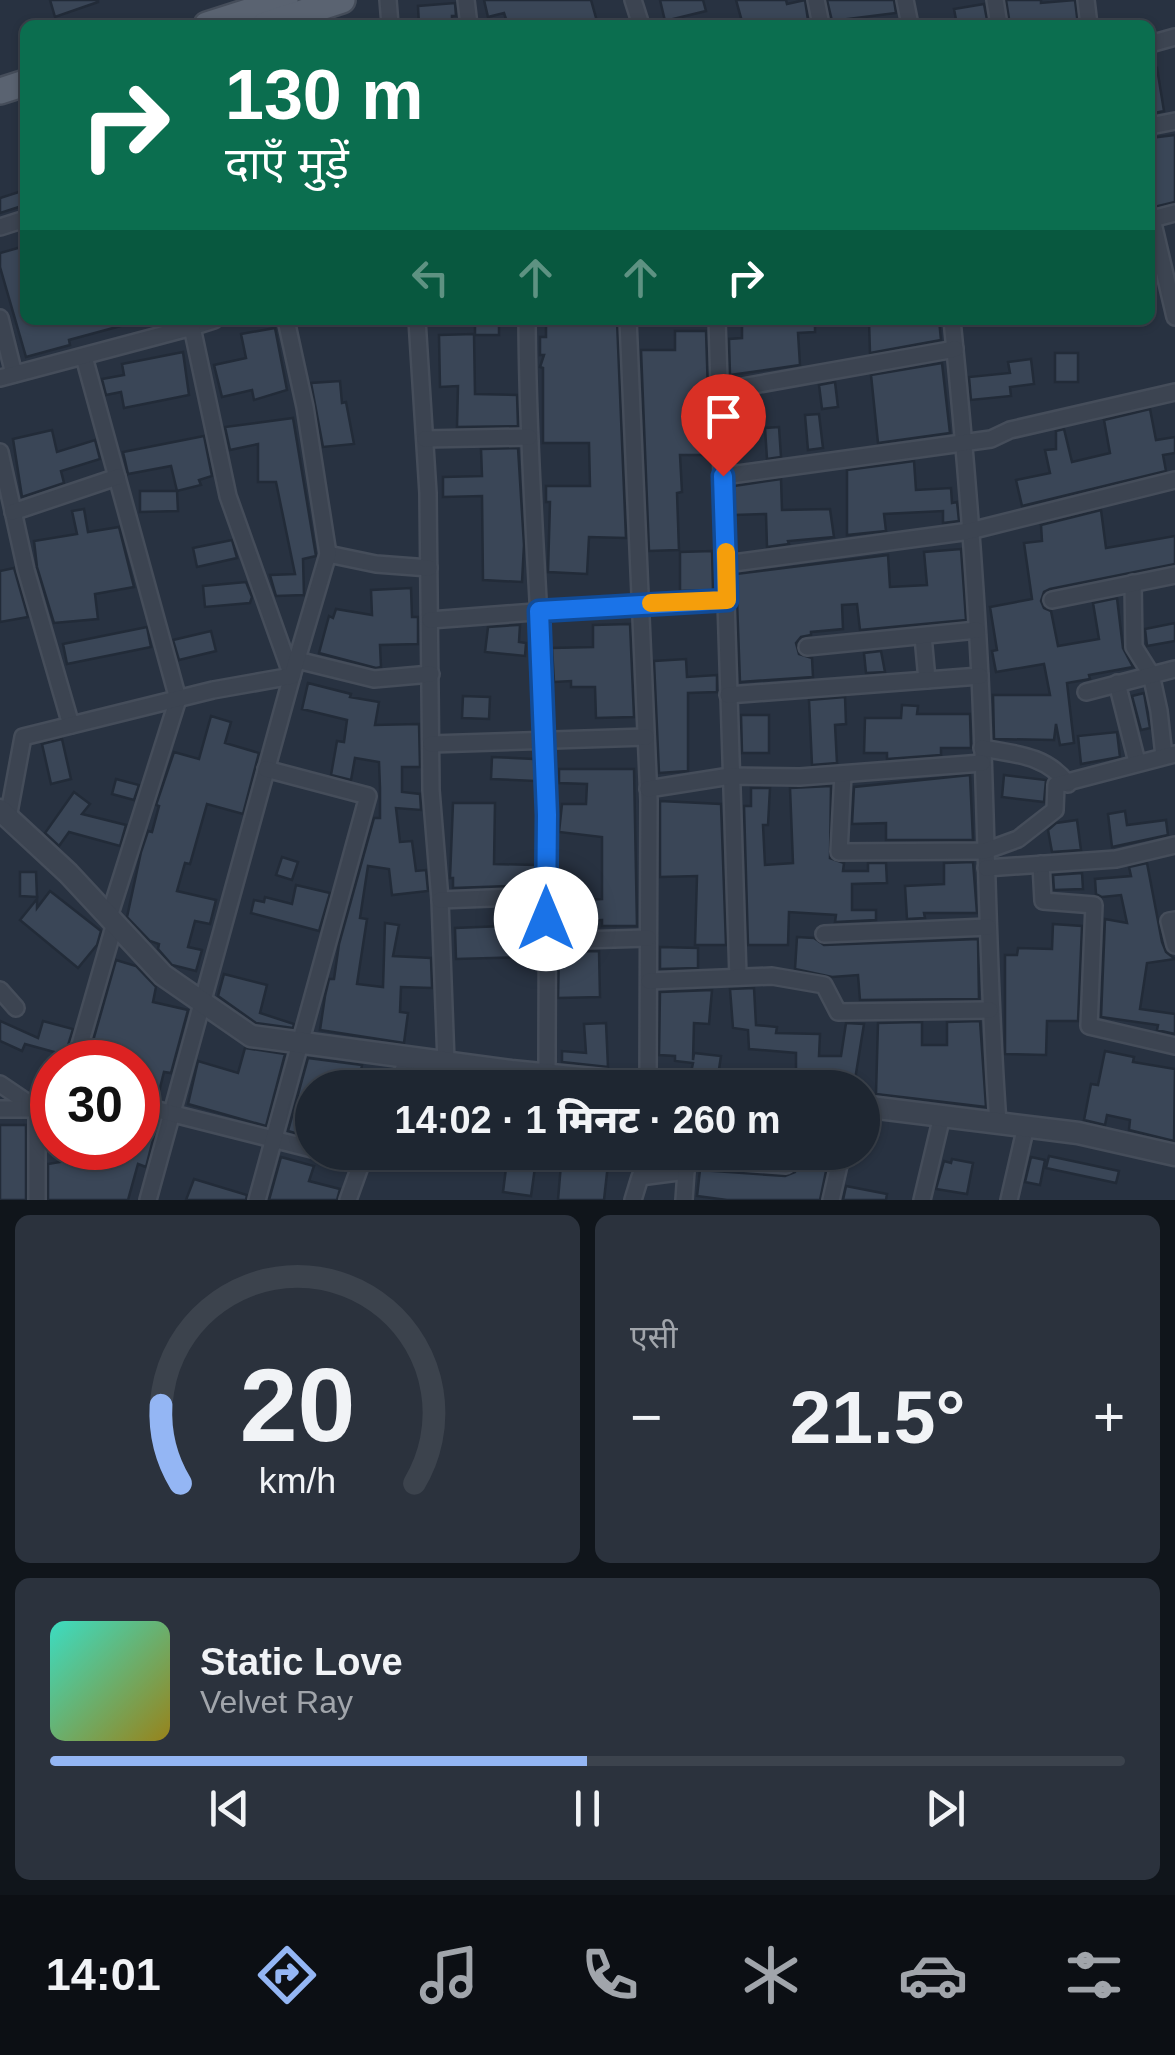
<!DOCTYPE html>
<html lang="hi">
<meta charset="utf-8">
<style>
body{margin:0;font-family:Helvetica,"Noto Sans Devanagari",sans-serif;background:#2b323d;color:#f1f3f6;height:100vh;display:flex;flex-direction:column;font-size:38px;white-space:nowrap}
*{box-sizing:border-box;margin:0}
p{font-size:32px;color:#a1a5ab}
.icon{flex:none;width:55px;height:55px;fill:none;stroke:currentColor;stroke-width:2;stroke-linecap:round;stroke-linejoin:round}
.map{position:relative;height:1200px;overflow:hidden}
.sheet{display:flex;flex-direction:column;gap:15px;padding:15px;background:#10151b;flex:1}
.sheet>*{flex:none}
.top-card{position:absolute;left:20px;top:20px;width:1135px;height:305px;border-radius:15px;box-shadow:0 2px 8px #0004,0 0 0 2px #3c434d;background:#0b6e4f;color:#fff;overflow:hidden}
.speed{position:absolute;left:30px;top:1040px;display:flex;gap:20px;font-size:50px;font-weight:700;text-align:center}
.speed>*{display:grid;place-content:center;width:130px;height:130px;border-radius:50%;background:#1e2631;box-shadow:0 2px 8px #0004,0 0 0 2px #3c434d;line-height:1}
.speed .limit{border:15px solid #d22;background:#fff;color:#111}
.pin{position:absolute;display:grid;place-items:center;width:85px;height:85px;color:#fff;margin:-102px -42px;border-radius:50% 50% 50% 0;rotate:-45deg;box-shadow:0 0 10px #0007}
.pin .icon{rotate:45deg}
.me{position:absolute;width:110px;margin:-55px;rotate:0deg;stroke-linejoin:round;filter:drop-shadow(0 0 8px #0008)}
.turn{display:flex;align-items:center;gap:35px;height:210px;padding:0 40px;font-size:45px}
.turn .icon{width:130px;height:130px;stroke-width:2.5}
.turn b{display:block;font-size:70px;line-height:85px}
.lanes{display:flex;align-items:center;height:95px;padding:0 40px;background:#0003;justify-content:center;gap:50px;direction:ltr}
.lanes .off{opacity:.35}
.big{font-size:75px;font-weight:800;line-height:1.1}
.sheet .tile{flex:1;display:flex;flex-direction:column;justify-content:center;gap:15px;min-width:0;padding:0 35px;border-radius:15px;background:#2b323d}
.sheet .dial{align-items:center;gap:0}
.dial svg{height:260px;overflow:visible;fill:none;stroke:#3c434d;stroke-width:7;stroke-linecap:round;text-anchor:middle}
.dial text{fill:#f1f3f6;stroke:none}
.song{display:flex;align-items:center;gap:30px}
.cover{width:120px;height:120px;border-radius:15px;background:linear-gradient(135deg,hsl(170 70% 55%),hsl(50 70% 35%))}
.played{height:10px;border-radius:5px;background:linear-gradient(90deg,#94b6f4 50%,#3c434d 50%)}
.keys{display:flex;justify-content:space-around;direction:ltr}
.heat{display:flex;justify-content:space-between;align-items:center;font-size:55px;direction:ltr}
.sheet .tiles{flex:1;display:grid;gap:15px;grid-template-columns:1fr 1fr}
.tile:last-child{grid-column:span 2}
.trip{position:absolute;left:295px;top:1070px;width:585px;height:100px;border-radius:50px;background:#1e2631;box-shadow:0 2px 8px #0004,0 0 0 2px #3c434d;font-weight:800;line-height:100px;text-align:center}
.tabs{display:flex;height:160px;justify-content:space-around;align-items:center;background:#0c0f14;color:#a1a5ab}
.tabs .icon{width:70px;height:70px}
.tabs .on{color:#94b6f4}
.tabs b{font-size:45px;color:#f1f3f6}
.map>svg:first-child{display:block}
</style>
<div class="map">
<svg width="1175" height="1200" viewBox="0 0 1175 1200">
<rect width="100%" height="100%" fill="#283241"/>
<g fill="#3a4657" stroke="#222b38" stroke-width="2.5">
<polygon points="50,0 98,0 98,2 55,17"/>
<polygon points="484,0 591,0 598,25 508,25 504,13 488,17"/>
<polygon points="660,0 703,0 706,11 665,21"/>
<polygon points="736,0 786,0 787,4 805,0 808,20 781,25 743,25"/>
<polygon points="827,0 894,0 896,13 832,21"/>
<polygon points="1006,0 1041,0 1041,3 1075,0 1078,25 1010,25"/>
<polygon points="455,3 456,16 452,16 452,25 419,25 418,6"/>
<polygon points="984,4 988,25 957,25 954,9"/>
<polygon points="1157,68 1164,111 1150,114 1150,69"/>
<polygon points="1175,135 1175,202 1150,208 1150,138"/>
<polygon points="25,190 25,205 0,213 0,198"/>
<polygon points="25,246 25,320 128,320 128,324 69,340 70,345 26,357 0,267 0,253"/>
<rect x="475" y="320" width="24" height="15"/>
<polygon points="546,320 617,321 626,538 589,537 587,574 548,572 550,502 546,502 546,486 590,486 589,443 543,443 543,368 540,367 544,355 540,355 540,337 546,337"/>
<polygon points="742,320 815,320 815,332 798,333 800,365 730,375 729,339 742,338"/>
<polygon points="869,320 939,320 941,340 870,353"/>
<polygon points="275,328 287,390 254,400 252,390 222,397 214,365 246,358 241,334"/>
<polygon points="675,331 706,331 710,455 680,455 682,492 677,493 679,550 649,551 641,350 675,350"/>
<polygon points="474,334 475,394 517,395 518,426 457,427 458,386 440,387 439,335"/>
<polygon points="183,352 189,395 124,408 121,392 106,395 102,379 124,375 122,364"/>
<rect x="1055" y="353" width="23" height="29"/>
<polygon points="1031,359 1034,384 1010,387 1011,396 971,400 969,377 1010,373 1008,362"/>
<polygon points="942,363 950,433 878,443 871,375"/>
<polygon points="340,381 342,403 346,402 354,444 323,447 311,383"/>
<polygon points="835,382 838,407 822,409 819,385"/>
<polygon points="1150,409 1156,440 1175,437 1175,453 1163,455 1166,471 1022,506 1016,480 1050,473 1045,450 1056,449 1056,431 1064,429 1072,462 1110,453 1104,420"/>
<polygon points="819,414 823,448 808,450 805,415"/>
<polygon points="293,418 316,556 303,559 304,595 276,596 270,575 295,574 276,482 258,482 258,444 230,450 225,427"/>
<polygon points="779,427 781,457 767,459 765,428"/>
<polygon points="52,430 57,452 95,440 100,459 61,471 64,483 22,497 13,439"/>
<polygon points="204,436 212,476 199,480 201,485 177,491 171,466 128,474 123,452"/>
<polygon points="518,448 524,545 522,582 483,580 482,496 443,497 443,477 482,476 481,449"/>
<polygon points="914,461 916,490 951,488 952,503 957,502 959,521 943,523 943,511 884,514 886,531 847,535 847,470"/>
<polygon points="781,479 782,510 830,509 834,537 788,541 789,544 767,547 766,514 734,515 734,486"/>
<polygon points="140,491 177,491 178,511 140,512"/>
<polygon points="84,509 88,532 119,527 134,587 95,594 98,619 54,623 37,567 34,541 77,534 72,511"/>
<polygon points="1101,510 1106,548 1175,536 1175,564 1050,589 1044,592 1041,601 1044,608 1051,611 1058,646 1099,639 1093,603 1117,598 1123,648 1133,667 1089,675 1090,679 1067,683 1074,743 1060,745 1056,724 1054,740 994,739 993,695 1050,695 1044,664 996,672 992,651 997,650 990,607 1032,599 1024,543 1042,541 1041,525"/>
<polygon points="232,540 237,558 197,567 193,548"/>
<polygon points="961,549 966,620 860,630 857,604 842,605 843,629 811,632 811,635 801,637 796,643 799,654 812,658 813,677 740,682 736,574 888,555 890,587 927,585 924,552"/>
<polygon points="712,551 713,590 680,591 680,552"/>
<polygon points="14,568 28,617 0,622 0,571"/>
<polygon points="246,582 252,597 250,603 205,607 203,586"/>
<polygon points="411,588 412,617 418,617 418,644 380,645 381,667 376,668 319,653 329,616 333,618 336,609 372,615 371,590"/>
<polygon points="1175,623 1175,641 1147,646 1145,629"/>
<polygon points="630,624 634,717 596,718 595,687 571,687 571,681 554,682 552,648 593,647 593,625"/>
<polygon points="517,625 520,625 519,642 526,643 525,656 485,652 488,627"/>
<polygon points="147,627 151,647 67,664 63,644"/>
<polygon points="211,631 216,651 179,660 173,640"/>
<polygon points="881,651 885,672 866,673 864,653"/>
<polygon points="686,659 687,677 717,675 717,692 688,693 688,771 659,773 654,661"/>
<polygon points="308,683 351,694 350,697 379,702 375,725 419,724 420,767 402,767 402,792 420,794 421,810 396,808 400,842 412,841 416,871 426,870 428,891 392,895 389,869 368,866 360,918 367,919 357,984 383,987 385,923 399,925 393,956 431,958 432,988 401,987 400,1012 408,1013 404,1043 320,1030 325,996 329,979 334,979 339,944 374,818 380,818 380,788 379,762 355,758 351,780 331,775 337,741 344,742 347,720 302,709"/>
<polygon points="1144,693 1150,728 1141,730 1132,696"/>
<polygon points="463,696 490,697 489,719 462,718"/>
<polygon points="845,697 846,724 835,725 837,763 812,765 809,700"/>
<polygon points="902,705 918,706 917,714 970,714 971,748 941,748 941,755 887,759 887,753 864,753 865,718 901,718"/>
<polygon points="741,715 769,715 769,753 742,753"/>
<polygon points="211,716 231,722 225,743 259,753 243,814 207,804 190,864 185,863 177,891 216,900 210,924 195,921 188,947 202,950 196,971 172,965 158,949 159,944 150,941 127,917 141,852 148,831 152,832 159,806 156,805 174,752 199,759"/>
<polygon points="1117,732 1120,757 1081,764 1078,736"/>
<polygon points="62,739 71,779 51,784 42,744"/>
<polygon points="492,757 534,759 535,781 491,779"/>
<polygon points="559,769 634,769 637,926 602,926 602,920 570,921 568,901 602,899 602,837 559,832 562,804 586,804 587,784 559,783"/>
<polygon points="970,775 973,840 886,840 886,823 852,824 854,787"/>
<polygon points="1004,775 1046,780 1044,802 1002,797"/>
<polygon points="116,779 139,785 134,800 112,794"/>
<polygon points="831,786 830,858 844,863 843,871 868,871 868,863 886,863 887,883 852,884 852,910 876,910 876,920 835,922 836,915 789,912 788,945 748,945 744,806 751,806 751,788 770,788 768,825 763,825 765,865 793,863 790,788"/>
<polygon points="74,792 90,804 82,814 126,825 120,846 69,832 59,846 45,833"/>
<polygon points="660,801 721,804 726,945 695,945 697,876 660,877"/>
<polygon points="453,803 495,803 494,864 536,865 536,885 453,888 453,878 450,878"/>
<polygon points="1125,811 1127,825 1166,820 1168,835 1112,847 1108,814"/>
<polygon points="1077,820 1081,850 1052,852 1048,830 1056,823"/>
<polygon points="282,857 298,862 292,880 276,875"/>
<polygon points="973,862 977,913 924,913 925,918 907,919 905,886 944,884 944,863"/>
<polygon points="1147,863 1162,942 1166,952 1175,959 1147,963 1140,1009 1175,1014 1175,1034 1157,1030 1158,1025 1101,1017 1105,919 1127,923 1121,895 1102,897 1096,894 1095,879 1131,876 1129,867"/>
<polygon points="20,872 36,872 37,897 20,896"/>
<polygon points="1082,873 1083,889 1054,890 1053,875"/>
<polygon points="296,885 330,893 319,931 251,913 254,900 264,902 265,897 292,904"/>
<polygon points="50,891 101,931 97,945 78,968 20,920 37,899 37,908"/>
<polygon points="1053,924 1082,926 1078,1021 1047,1021 1046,1055 1005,1054 1005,955 1017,955 1018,948 1052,949"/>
<polygon points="531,925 532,957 456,959 455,928"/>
<polygon points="797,937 814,938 824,945 978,939 979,999 860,1000 858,975 832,977 795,969"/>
<polygon points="660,947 698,948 698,968 660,969"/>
<polygon points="599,951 600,997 558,998 559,952"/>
<polygon points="116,960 136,966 156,987 153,1002 188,1010 171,1073 164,1072 158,1096 139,1091 145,1067 138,1062 87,1062"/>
<polygon points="224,974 267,985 260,1013 294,1024 293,1028 256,1023 218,996"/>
<polygon points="754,988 756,1025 777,1027 776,1033 820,1034 819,1056 841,1056 846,1023 864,1024 854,1086 833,1082 796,1084 796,1053 749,1049 748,1030 733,1028 730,989"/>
<polygon points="712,990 709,1024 694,1023 693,1060 694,1053 721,1056 718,1076 691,1072 693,1063 675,1061 675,1056 659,1055 660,992"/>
<polygon points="0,1021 38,1038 43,1021 73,1029 65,1055 25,1044 22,1051 0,1041"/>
<polygon points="980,1021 986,1107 876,1094 878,1023 922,1022 922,1045 947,1045 947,1022"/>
<polygon points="606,1023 608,1067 562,1062 562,1051 586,1053 584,1024"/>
<polygon points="245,1048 285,1054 266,1126 188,1104 198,1061 238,1073"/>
<polygon points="1105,1051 1134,1057 1133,1062 1175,1069 1174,1141 1129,1130 1130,1120 1107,1115 1105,1125 1084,1120 1091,1084 1098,1085"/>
<polygon points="308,1058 362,1065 358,1088 312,1088 312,1138 288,1131"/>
<polygon points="138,1118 157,1124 146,1167 138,1164 128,1200 48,1200 48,1164 66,1161 67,1148 138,1148"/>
<rect x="0" y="1125" width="26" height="75"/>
<polygon points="392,1152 446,1152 444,1167 410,1162 409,1167 390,1164"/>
<polygon points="508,1152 660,1152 660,1163 608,1164 604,1200 558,1200 561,1164 536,1160 531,1196 503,1192"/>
<polygon points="769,1152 830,1152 820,1200 727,1200 697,1196 700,1170 785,1176 795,1172 797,1165 793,1156"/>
<polygon points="1049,1156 1119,1171 1116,1183 1046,1168"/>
<polygon points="281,1157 314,1166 309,1181 340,1189 337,1200 269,1200"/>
<polygon points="1031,1157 1045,1160 1040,1185 1025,1182"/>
<polygon points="952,1159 973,1163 967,1194 936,1189 944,1161 951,1163"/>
<polygon points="194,1179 247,1195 246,1200 186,1200"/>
<polygon points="846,1186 887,1194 886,1200 843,1200"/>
</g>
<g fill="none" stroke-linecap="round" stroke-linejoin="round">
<defs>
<g id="minor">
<polyline points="388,0 390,25"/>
<polyline points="466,0 469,25"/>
<polyline points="633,0 641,25"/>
<polyline points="816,0 821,25"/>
<polyline points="905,0 910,25"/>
<polyline points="995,0 999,25"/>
<polyline points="1086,0 1089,25"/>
<polyline points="1150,44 1175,37"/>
<polyline points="1150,126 1175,121"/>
<polyline points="1175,213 1152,219 1175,317"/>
<polyline points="0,227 25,219"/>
<polyline points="0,318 14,374"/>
<polyline points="190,320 192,327 214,320"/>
<polyline points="417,320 428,493 431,790 440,900 446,1062"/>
<path d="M527,320C528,485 544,650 547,815C548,901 547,988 547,1074"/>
<polyline points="628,320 649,800 648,1084"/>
<polyline points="717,320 738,977"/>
<path d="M952,320C964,438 974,557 980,676C987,825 987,974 998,1123"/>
<polyline points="84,357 178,699 109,917"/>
<polyline points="0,378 192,327 228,496 292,676 148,1200"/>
<polyline points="720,391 955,349"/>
<polyline points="425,439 529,437"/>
<polyline points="0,452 26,570 71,725"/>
<polyline points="723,476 991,439 1010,430 1175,392"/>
<polyline points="13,512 117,477"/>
<polyline points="328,554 376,564 429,568"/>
<polyline points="726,564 970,531 1175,480"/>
<polyline points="1133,583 1134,647 1151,674 1159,711 1164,756"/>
<polyline points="1052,600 1175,575"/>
<polyline points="430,620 639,604 727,601"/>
<polyline points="923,636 927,680"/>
<polyline points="807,647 977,630"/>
<polyline points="297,660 374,679 431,674"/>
<polyline points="1117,683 1137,762"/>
<polyline points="1086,692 1175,669"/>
<polyline points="728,695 980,676"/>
<polyline points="431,744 646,737"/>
<path d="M982,748C1015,754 1046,755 1068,784"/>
<polyline points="843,774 839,852 985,851 1018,839 1055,810 1056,785 1175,754"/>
<polyline points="648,789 730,776 800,777 982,763"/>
<polyline points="8,818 23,737 213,690 292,676 328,554 305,407 286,320"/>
<polyline points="1041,864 1043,901 1094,905 1089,1026 1175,1046"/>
<polyline points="986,868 1116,859 1175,845"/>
<polyline points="440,900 546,896"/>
<polyline points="1175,920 1169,921 1175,945"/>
<polyline points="824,934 988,927"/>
<polyline points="547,941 648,938"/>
<polyline points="649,981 772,976 824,985 838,1012 990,1010"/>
<polyline points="0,990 16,1008"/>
<polyline points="75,1062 115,923"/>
<polyline points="0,1084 37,1109 37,1200"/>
<polyline points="395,1088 409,1057"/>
<polyline points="138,1105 312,1149"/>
<polyline points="0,1109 37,1109 52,1101"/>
<polyline points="326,1152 362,1161 348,1200"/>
<polyline points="689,1158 786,1165"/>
<polyline points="257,1200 368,796 266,769"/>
<polyline points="633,1200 640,1177 686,1171 691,1152"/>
<polyline points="684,1200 686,1171"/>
<polyline points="831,1200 842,1152"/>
<polyline points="922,1200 942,1116"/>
<polyline points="1009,1200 1026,1126"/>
</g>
<g id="tertiary">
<polyline points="0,810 68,873 163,975 251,1036 511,1071 684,1088"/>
<polyline points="862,1106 1078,1133 1175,1155"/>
</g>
<g id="primary">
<polyline points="207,25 285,0"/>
<polyline points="265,25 342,0"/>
<polyline points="0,91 25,83"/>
</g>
</defs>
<use href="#minor" stroke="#454d5a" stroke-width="20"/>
<use href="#tertiary" stroke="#454d5a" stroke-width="25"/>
<use href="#primary" stroke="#454d5a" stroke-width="30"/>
<use href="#minor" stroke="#3c4451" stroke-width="15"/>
<use href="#tertiary" stroke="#3c4451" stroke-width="20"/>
<use href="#primary" stroke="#5a6371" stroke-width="25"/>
</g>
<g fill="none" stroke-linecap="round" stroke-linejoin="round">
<defs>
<polyline id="route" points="546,919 547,815 539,611 727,600 723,476"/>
</defs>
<use href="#route" stroke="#114b97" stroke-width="25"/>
<use href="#route" stroke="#1a73e8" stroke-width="18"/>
<polyline stroke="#f59e0b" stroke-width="18" points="651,603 727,600 726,552"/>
</g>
</svg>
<div class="speed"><div class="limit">30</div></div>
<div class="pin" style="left:723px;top:476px;background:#d93025"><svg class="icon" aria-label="arrive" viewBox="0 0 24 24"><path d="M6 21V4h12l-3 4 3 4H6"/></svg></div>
<svg class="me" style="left:546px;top:919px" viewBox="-20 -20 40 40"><circle r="19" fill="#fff"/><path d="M0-13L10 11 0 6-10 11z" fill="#1a73e8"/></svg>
<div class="trip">14:02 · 1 मिनट · 260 m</div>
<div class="top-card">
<div class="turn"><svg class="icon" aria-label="right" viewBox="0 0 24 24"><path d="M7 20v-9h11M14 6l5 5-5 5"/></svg><div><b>130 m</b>दाएँ मुड़ें</div></div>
<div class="lanes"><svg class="icon off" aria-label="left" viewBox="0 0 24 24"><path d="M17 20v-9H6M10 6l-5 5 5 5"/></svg><svg class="icon off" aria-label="ahead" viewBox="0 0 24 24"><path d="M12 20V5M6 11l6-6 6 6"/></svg><svg class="icon off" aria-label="ahead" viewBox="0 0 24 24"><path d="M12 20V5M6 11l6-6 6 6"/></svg><svg class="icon" aria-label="right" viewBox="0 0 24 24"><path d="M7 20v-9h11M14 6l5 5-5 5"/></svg></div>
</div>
</div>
<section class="sheet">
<div class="tiles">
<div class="tile dial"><svg viewBox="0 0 100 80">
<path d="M14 69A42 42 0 1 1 86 69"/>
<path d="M14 69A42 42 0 0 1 8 45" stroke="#94b6f4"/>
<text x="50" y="56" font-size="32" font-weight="700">20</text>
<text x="50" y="72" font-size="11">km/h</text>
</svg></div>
<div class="tile"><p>एसी</p>
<div class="heat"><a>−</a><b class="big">21.5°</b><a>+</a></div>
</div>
<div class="tile">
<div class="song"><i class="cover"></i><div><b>Static Love</b><p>Velvet Ray</p></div></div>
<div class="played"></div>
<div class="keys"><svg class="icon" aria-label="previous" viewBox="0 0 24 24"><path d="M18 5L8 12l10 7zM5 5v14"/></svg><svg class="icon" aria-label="pause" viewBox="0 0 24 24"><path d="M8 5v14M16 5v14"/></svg><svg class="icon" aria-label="next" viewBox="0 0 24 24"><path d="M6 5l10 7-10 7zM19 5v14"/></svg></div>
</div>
</div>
</section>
<nav class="tabs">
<b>14:01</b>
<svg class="icon on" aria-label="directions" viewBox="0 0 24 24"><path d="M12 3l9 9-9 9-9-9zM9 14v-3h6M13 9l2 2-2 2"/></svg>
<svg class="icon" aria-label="music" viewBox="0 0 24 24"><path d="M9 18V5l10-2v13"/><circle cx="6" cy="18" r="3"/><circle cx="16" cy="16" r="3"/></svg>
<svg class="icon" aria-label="phone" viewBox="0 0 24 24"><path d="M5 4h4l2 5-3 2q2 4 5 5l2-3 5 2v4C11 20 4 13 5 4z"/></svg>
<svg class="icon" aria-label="climate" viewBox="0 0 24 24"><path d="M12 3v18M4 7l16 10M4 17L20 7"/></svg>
<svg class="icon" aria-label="car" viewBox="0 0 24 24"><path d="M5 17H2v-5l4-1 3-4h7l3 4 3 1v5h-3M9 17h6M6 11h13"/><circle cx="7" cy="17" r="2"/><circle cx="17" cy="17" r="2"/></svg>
<svg class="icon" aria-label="filters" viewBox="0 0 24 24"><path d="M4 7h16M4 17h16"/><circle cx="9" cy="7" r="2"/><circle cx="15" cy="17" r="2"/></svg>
</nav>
